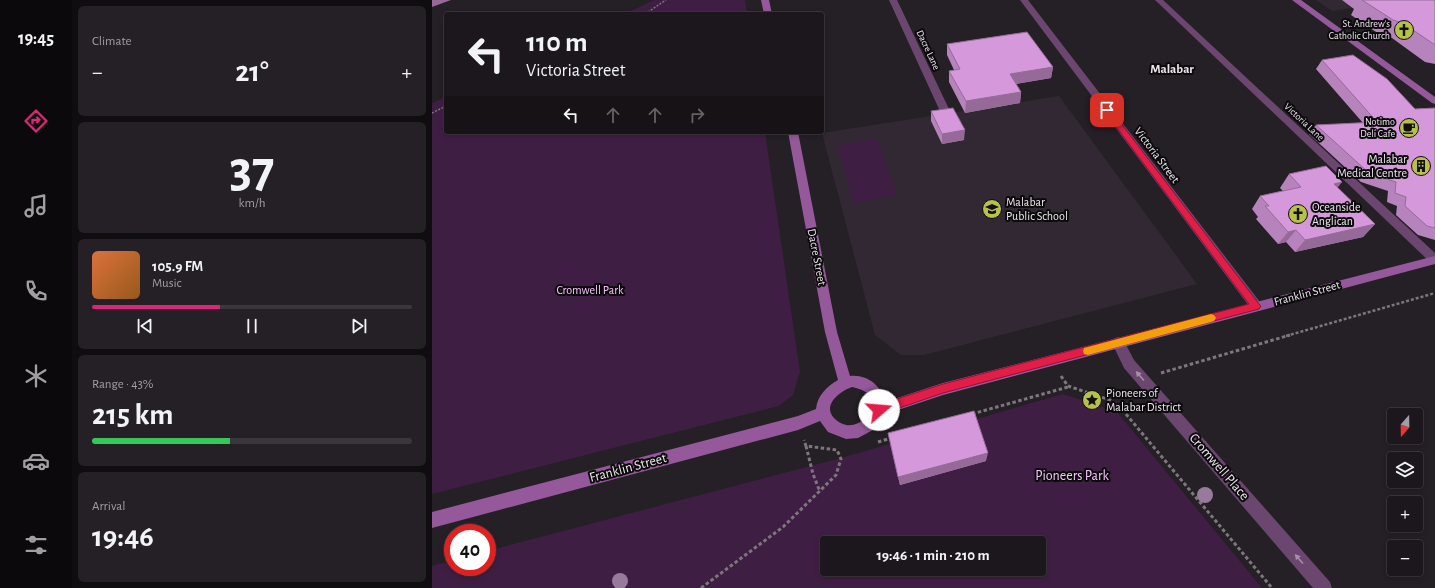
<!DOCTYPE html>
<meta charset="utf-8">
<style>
body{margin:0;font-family:"Alegreya Sans",sans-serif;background:#252025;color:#f1f3f6;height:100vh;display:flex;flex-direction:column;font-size:15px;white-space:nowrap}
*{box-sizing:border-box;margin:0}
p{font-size:13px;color:#a09fa3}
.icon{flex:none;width:22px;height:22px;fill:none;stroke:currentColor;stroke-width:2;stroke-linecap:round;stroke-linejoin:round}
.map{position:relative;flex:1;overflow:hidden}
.sheet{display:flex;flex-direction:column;gap:6px;padding:6px;background:#0f0d0f;width:360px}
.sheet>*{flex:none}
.guide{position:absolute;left:12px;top:12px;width:380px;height:122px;border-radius:4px;box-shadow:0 2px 6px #0003,0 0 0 1px #3a363b;background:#1c171c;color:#f1f3f6;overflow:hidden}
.needle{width:26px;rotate:200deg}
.buttons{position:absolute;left:955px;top:408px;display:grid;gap:8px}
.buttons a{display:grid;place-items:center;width:36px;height:36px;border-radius:4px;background:#1c171c;box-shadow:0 2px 6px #0003,0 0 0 1px #3a363b;font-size:20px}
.speed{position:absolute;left:12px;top:524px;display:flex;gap:8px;font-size:20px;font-weight:700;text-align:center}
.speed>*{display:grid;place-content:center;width:52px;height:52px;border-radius:50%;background:#1c171c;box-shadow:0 2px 6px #0003,0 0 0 1px #3a363b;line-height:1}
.speed .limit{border:6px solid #d22;background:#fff;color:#111}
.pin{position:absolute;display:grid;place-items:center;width:34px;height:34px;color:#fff;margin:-17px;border-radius:8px;box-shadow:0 2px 6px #0006}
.me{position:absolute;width:44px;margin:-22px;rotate:72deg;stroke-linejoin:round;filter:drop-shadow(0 0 3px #0008)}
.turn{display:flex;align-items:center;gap:14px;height:84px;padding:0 16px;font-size:18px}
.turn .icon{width:52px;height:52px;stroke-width:2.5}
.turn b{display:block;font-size:28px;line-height:34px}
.lanes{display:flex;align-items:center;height:38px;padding:0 16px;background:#0003;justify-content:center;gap:20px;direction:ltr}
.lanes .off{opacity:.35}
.big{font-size:30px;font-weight:700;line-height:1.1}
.sheet .card{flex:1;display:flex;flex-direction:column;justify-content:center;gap:6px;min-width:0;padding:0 14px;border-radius:6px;background:#252025}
.sheet .dial{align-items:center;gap:0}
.dial b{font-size:52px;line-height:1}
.song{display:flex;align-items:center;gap:12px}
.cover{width:48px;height:48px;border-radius:6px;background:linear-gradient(135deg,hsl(20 70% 55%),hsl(30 70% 35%))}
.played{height:4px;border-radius:2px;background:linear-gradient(90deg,#db2777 40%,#3a363b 40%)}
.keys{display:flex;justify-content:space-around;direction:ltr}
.heat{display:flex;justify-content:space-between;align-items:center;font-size:22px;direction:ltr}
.charge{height:6px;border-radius:3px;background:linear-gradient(90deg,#34c759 43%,#3a363b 0)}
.trip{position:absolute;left:388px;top:536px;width:226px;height:40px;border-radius:4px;background:#1c171c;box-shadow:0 2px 6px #0003,0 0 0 1px #3a363b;font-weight:700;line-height:40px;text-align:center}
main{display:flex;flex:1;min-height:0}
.dock{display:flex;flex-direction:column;width:72px;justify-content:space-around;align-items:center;background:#0b090b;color:#a09fa3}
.dock .icon{width:28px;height:28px}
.dock .current{color:#db2777}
.dock b{font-size:18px;color:#f1f3f6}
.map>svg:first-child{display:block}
</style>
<main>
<nav class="dock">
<b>19:45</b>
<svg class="icon current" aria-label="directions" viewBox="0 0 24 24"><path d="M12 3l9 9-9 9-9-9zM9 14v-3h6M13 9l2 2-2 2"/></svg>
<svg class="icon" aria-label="music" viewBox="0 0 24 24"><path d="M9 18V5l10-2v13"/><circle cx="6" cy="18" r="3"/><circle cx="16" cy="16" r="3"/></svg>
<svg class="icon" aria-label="phone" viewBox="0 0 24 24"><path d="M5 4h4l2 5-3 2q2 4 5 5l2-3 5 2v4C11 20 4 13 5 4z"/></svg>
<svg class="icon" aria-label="climate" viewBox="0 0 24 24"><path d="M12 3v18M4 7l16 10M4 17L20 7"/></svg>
<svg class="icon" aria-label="car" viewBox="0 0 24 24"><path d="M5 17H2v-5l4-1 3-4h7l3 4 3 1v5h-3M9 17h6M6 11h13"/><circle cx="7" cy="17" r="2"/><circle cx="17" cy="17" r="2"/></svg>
<svg class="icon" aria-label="filters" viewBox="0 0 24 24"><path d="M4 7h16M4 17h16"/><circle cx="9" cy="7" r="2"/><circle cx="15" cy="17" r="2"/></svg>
</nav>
<section class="sheet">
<div class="card"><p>Climate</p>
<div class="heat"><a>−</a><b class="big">21°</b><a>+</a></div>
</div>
<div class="card dial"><b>37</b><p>km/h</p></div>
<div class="card">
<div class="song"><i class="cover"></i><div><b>105.9 FM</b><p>Music</p></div></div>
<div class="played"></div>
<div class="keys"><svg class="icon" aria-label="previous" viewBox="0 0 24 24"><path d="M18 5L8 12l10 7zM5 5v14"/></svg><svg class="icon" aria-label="pause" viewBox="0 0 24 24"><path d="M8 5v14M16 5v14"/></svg><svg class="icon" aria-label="next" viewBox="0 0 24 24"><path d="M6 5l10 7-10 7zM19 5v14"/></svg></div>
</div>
<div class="card"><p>Range · 43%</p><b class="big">215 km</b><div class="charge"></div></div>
<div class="card"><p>Arrival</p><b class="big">19:46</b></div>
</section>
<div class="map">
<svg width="1003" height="588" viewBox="0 0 1003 588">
<rect width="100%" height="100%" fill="#251f26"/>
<g fill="#322833">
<polygon points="884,0 963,0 960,2 900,11"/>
<polygon points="627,96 765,284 492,355 469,355 443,335 390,133"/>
</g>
<g fill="#3f1e43" fill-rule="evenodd">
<polygon points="222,0 313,0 315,14 193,14"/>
<polygon points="14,97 14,132 333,132 368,372 361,395 347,406 0,494 0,103"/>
<polygon points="445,139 465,195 421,204 405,146"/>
<path d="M631,394L685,412L830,588H0V566L21,560V567H55V551L409,458ZM395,543H607V569H395Z"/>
</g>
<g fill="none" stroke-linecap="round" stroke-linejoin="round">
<g stroke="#7d777d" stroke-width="1.5" stroke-dasharray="2 1.5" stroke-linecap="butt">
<polyline points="213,14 234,0"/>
<polyline points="0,113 14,106"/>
</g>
<polyline stroke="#7d777d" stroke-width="2.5" stroke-dasharray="3 2" stroke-linecap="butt" points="854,336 1003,293"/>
<g stroke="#7d777d" stroke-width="3" stroke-dasharray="3.5 2.5" stroke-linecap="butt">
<polyline points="729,373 858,335"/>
<polyline points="629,376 636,386 678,400 688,407 840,588"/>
<polyline points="540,414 636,387"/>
<polyline points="446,442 459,438"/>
<polyline points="374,446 381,474 388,492"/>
<polyline points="269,588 351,527 404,475 409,459 405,450 374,446 372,440"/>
</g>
<g fill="#6b466f" fill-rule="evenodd">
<polygon points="457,0 465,0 517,109 515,111 509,111 507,109"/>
<polygon points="723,0 731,0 1003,253 1003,264 999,263"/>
</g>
<g fill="#6b466f" fill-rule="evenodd">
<polygon points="588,0 596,0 828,302 830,306 828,310 824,311 820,310"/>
<polygon points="686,337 691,339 702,360 898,582 900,588 881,588 692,368 680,343 681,339"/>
</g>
<g fill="#95599b" fill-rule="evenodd">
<polygon points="329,0 337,0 340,14 332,14"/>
<polygon points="860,0 869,0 1003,97 1003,104 1000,103"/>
<path d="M356,132H366L405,332L418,376C435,374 450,386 453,402L511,383L1003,256V264L511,395L451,415L441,430L426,438L414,439L396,432L388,421L366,430L0,528V512L366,416L384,409C385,396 395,386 406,380L393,332ZM420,387C424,388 429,389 432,391C454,403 424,441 402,418C390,405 408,391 420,387Z"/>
</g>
</g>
<g fill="#987b9c">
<circle cx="773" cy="495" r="8"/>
<circle cx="188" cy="581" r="8"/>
</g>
<g fill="#b783bc">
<polygon points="910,0 1003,0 1003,64 993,62 960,38 950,36 919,15 922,9"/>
<polygon points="515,44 621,67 619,78 584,84 589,92 588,103 533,113 517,82 517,71 522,70 515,55"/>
<polygon points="890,60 983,109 1003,108 1003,240 986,235 964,215 965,206 955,202 956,191 929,182 877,134 884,125 931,123 884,69"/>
<polygon points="499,111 532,140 510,144 499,121"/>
<polygon points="857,174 906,188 943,224 931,237 863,252 854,242 846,244 824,219 826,217 820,209 828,196 851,191 848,188"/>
<polygon points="456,433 554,461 468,485"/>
</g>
<g fill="#956a99">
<polygon points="0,0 19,0 0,7"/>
<polygon points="621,67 619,78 576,85 578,74"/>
<polygon points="589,92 588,103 533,113 534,101"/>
<polygon points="533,130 532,140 510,144 510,134"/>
<polygon points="910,182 900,195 902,184"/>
<polygon points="943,224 931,237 863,252 873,240"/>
<polygon points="864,230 854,242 846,244 856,232"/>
<polygon points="556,453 554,461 468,485 466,477"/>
</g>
<g fill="#d598db" stroke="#956a99">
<polygon points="930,0 1003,0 1003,45 971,23 961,20"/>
<polygon points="595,32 621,67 578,74 589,92 534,101 517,71 528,69 515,44"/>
<polygon points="921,55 955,79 983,109 1003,108 1003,228 995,226 973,206 974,197 963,193 964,182 937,173 884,125 945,122 890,60"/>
<polygon points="521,108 533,130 510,134 499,111"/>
<polygon points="894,166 910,182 902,184 943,224 873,240 864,230 856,232 833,206 837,206 828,196 869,187 857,174"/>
<polygon points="542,411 556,453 466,477 456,433"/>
</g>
<defs><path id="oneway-solid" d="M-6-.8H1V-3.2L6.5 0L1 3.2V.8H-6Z"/></defs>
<g fill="#a68fa8">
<use href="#oneway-solid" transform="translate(708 376) rotate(-131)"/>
<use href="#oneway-solid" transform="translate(867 559) rotate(-131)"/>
</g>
<polygon fill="#e11d48" stroke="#92132f" points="675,108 678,109 827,304 829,306 827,309 511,393 447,415 443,413 441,410 443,406 511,384 817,304 673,112 673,109"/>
<polygon fill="#f59e0b" points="779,314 782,315 784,318 782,321 779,322 656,355 652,354 651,351 652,348 656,347"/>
<defs>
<symbol id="church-disc" viewBox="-11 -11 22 22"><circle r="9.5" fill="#b7c147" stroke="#0c0a0d"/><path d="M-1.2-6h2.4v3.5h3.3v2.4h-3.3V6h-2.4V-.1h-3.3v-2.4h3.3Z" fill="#111"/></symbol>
<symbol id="cafe-disc" viewBox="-11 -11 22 22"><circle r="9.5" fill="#b7c147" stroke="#0c0a0d"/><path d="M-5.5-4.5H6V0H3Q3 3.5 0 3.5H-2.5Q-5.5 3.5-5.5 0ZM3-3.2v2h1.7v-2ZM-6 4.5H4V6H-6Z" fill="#111"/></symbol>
<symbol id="building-disc" viewBox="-11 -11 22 22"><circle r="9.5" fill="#b7c147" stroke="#0c0a0d"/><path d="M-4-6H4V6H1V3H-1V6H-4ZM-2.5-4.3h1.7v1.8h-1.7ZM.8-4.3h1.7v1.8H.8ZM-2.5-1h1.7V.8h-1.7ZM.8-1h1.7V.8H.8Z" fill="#111"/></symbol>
<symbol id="school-disc" viewBox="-11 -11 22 22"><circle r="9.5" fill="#b7c147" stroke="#0c0a0d"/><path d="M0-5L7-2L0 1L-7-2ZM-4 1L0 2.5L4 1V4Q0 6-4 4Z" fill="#111"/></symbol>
<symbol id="sight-disc" viewBox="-11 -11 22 22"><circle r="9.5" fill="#b7c147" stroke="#0c0a0d"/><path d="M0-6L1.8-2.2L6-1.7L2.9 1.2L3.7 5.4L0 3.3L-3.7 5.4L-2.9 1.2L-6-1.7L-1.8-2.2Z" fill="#111"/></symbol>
</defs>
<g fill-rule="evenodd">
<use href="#church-disc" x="961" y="19" width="22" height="22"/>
<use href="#cafe-disc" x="966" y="117" width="22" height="22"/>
<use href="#building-disc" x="978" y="155" width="22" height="22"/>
<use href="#school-disc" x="549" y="198" width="22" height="22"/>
<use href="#church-disc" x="855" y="203" width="22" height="22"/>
<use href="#sight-disc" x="649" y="389" width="22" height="22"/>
</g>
<g text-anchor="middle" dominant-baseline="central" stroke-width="4" stroke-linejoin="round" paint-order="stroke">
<g font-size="10" fill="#eee9ee" stroke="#0c0a0d" text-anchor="end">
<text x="958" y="24">St. Andrew's<tspan x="958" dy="12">Catholic Church</tspan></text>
<text x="963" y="122">Notimo<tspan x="963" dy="12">Deli Cafe</tspan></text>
</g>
<g font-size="10" fill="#eee9ee" stroke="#0c0a0d">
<text transform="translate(496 50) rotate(65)">Dacre Lane</text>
<text transform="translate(872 122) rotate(43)">Victoria Lane</text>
</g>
<g font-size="12" fill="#eee9ee" stroke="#0c0a0d">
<text transform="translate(725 155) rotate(53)">Victoria Street</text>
<text transform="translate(385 257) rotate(79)">Dacre Street</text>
<text transform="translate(875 293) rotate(-15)">Franklin Street</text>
</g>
<g font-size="12" fill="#eee9ee" stroke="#0c0a0d" text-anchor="start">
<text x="975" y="159" text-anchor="end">Malabar<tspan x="975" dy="14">Medical Centre</tspan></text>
<text x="574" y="202">Malabar<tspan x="574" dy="14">Public School</tspan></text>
<text x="880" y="207">Oceanside<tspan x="880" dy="14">Anglican</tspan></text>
<text x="674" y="393">Pioneers of<tspan x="674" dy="14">Malabar District</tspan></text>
</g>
<g font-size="12" fill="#f7c7fc" stroke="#0c0a0d">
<text x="158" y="290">Cromwell Park</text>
</g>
<g font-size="13" font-weight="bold" fill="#eee9ee" stroke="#0c0a0d">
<text x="740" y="69">Malabar</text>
</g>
<g font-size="14" fill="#eee9ee" stroke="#0c0a0d">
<text transform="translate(787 467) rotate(49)">Cromwell Place</text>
<text transform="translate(196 468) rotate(-15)">Franklin Street</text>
</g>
<g font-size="14" fill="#f7c7fc" stroke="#0c0a0d">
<text x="640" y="476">Pioneers Park</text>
</g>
</g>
</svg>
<div class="buttons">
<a><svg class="needle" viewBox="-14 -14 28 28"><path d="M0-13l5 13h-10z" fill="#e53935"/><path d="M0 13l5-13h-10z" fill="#a09fa3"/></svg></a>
<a><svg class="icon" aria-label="layers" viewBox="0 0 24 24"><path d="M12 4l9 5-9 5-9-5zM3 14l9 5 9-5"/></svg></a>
<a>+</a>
<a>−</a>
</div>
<div class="speed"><div class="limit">40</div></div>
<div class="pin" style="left:675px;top:110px;background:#d93025"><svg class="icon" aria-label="arrive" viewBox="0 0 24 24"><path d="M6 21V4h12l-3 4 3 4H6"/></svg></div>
<svg class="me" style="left:447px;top:410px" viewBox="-20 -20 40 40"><circle r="19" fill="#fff"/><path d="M0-13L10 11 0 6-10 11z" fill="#e11d48"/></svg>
<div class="trip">19:46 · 1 min · 210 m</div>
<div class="guide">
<div class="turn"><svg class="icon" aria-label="left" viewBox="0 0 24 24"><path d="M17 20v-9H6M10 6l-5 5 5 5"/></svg><div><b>110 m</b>Victoria Street</div></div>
<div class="lanes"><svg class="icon" aria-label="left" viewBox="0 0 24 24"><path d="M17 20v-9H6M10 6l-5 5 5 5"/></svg><svg class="icon off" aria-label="ahead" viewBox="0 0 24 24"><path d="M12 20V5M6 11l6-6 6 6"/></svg><svg class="icon off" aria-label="ahead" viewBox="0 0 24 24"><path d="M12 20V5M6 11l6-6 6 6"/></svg><svg class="icon off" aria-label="right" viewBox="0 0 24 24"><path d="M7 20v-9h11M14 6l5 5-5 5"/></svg></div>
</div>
</div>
</main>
